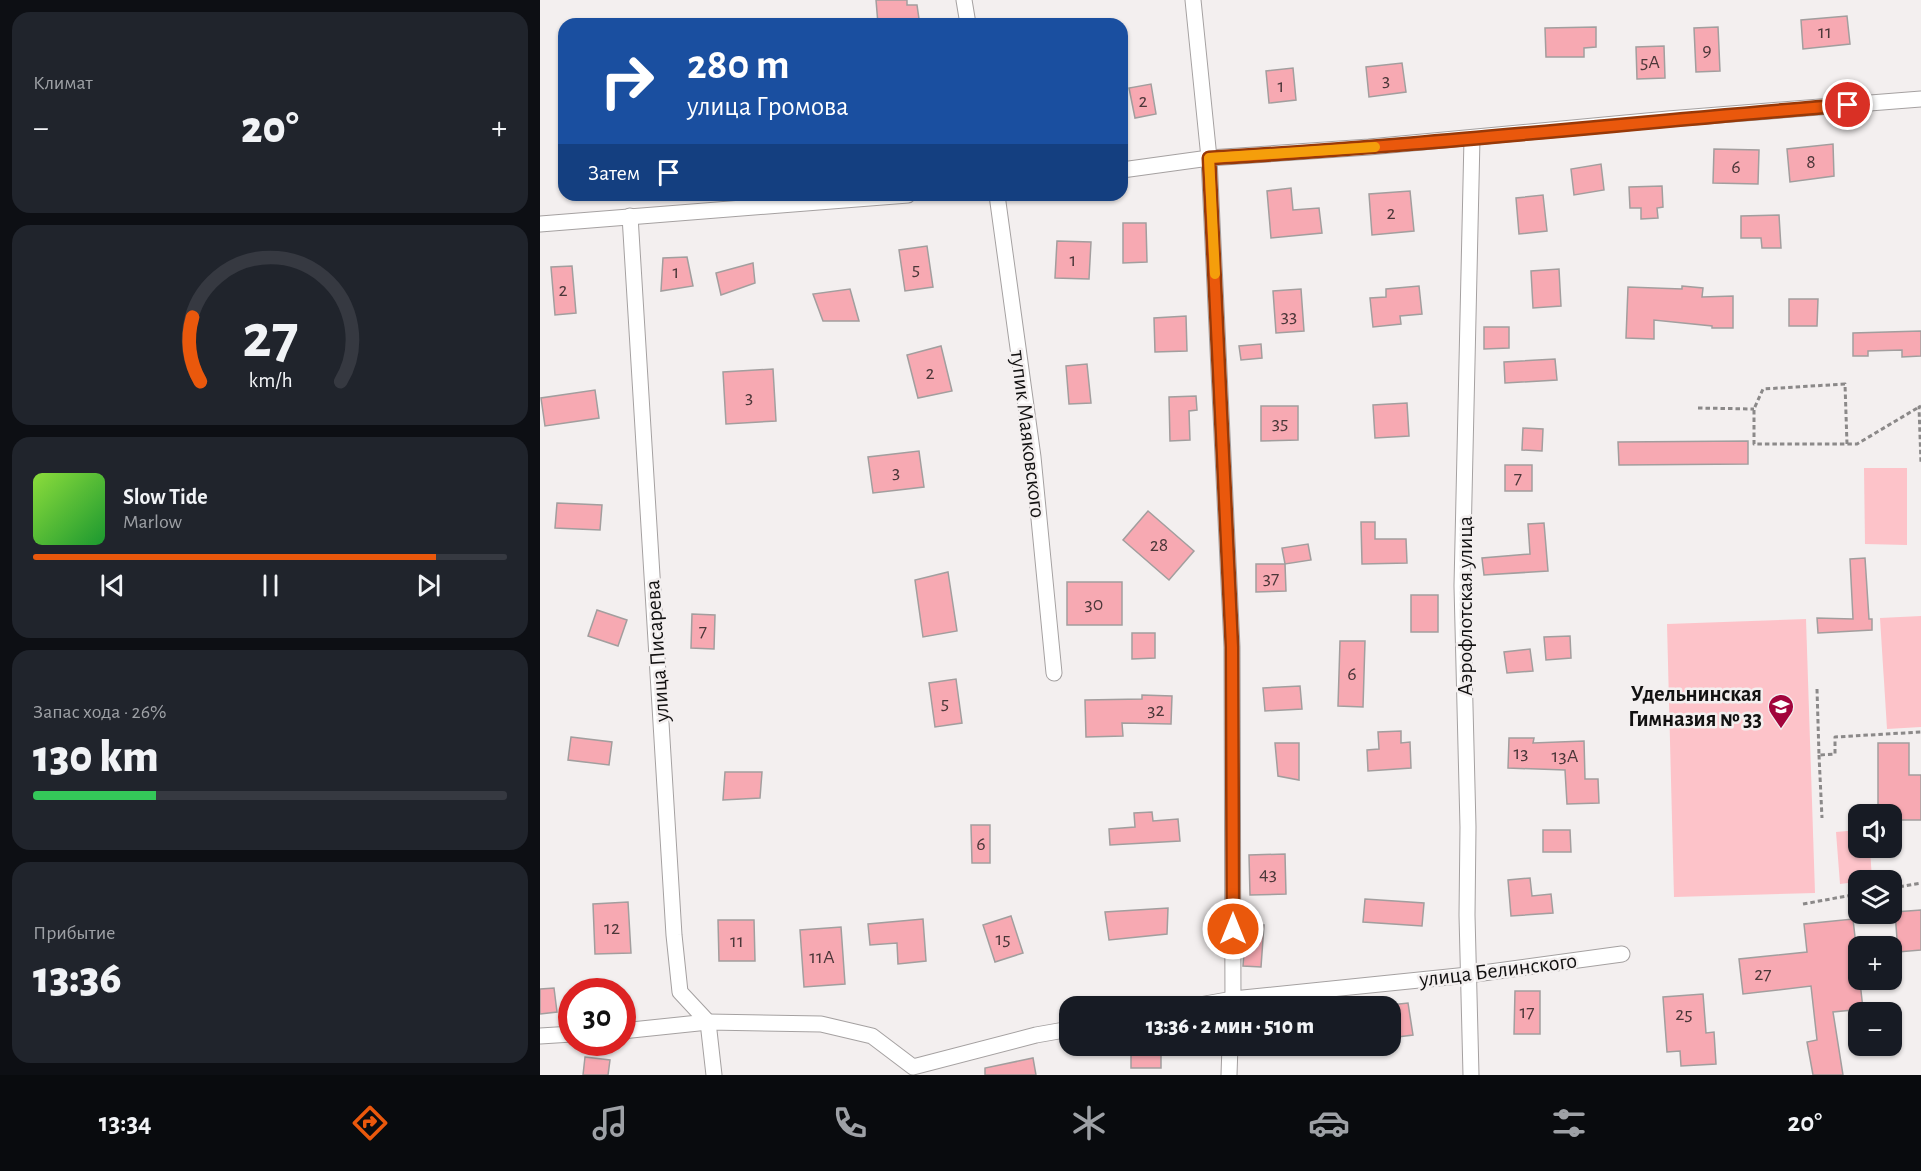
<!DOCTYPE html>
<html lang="ru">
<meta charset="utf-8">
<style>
body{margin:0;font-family:"Alegreya Sans",sans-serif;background:#20242c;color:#f1f3f6;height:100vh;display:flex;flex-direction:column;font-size:22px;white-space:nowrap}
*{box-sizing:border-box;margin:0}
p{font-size:20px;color:#9ea1a6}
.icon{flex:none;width:33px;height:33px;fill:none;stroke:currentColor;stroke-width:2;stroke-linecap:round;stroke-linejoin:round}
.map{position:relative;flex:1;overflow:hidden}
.drawer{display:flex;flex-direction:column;gap:12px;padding:12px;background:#0d0f14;width:540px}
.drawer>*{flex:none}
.hud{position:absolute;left:18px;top:18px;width:570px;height:183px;border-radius:18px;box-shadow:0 2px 4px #0004;background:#1a4fa0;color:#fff;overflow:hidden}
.fabs{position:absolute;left:1308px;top:804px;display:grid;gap:12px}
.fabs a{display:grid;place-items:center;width:54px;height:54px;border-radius:12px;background:#171b24;box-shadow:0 2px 4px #0004;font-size:30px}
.speed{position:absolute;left:18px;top:978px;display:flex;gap:12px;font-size:30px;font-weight:700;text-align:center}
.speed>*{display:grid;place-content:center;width:78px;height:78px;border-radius:50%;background:#171b24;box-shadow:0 2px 4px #0004;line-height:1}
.speed .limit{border:9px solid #d22;background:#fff;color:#111}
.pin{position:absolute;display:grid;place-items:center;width:51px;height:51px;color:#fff;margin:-26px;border:3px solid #fff;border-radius:50%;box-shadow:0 2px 6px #0007}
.me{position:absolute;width:66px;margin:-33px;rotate:0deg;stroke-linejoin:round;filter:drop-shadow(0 0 4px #0008)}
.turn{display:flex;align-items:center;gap:21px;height:126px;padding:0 30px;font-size:27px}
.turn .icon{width:78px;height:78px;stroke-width:2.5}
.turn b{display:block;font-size:42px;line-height:51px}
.then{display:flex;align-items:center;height:57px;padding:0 30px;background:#0003;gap:12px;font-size:22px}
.big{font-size:45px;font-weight:800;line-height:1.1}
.drawer .widget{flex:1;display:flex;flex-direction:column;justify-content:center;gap:9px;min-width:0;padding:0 21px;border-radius:18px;background:#20242c}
.drawer .dial{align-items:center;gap:0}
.dial svg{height:156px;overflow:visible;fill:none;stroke:#363941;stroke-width:7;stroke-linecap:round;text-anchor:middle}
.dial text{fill:#f1f3f6;stroke:none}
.song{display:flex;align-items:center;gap:18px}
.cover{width:72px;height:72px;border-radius:9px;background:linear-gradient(135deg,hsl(90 70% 55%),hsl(130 70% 35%))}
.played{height:6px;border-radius:3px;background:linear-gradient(90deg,#ea580c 85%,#363941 85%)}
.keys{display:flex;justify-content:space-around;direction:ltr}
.heat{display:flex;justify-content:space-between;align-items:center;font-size:33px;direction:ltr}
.charge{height:9px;border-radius:4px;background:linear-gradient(90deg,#34c759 26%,#363941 0)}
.trip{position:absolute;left:519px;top:996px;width:342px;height:60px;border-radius:18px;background:#171b24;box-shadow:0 2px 4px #0004;font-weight:800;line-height:60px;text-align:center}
.dock{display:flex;height:96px;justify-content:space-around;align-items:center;background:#090b0e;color:#9ea1a6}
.dock .icon{width:42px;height:42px}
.dock .current{color:#ea580c}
.dock b{font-size:27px;color:#f1f3f6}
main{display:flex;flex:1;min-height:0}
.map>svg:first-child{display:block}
</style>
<main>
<section class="drawer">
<div class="widget"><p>Климат</p>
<div class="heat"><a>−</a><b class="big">20°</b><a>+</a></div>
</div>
<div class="widget dial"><svg viewBox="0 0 100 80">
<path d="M14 69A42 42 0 1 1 86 69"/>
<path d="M14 69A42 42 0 0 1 10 36" stroke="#ea580c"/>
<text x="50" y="56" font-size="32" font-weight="700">27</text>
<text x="50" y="72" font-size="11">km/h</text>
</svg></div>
<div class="widget">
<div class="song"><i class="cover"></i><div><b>Slow Tide</b><p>Marlow</p></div></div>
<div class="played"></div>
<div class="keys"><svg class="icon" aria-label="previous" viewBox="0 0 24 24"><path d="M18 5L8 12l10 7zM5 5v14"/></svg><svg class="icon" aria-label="pause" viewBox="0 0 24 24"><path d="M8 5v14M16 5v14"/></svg><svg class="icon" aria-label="next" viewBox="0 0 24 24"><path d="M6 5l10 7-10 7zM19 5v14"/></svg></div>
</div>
<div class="widget"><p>Запас хода · 26%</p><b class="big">130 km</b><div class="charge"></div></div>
<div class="widget"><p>Прибытие</p><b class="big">13:36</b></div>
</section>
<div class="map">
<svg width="1381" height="1075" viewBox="0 0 1381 1075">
<rect width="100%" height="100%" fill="#f3efef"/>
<g fill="#fdc3c9">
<polygon points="1324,468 1367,468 1367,545 1325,544"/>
<polygon points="1381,616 1381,727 1347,729 1340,618"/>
<polygon points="1266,619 1275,893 1134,897 1127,624"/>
<polygon points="1318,830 1318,848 1330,848 1332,880 1300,884 1296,832"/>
</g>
<g fill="#f7a9b2" stroke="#a29e9e" stroke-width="1.5">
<polygon points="336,0 367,0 367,5 377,5 379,19 364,20 365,24 338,24"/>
<polygon points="1307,16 1310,44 1263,49 1261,20"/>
<polygon points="1056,27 1056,47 1044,48 1044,57 1006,57 1005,28"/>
<polygon points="1178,27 1180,71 1156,72 1154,28"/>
<polygon points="1124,46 1125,78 1097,79 1096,47"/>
<polygon points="862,63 866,92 829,97 826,67"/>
<polygon points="753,68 756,100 729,103 726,71"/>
<polygon points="611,84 616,114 595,118 589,88"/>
<polygon points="1293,144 1294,176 1250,182 1247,149"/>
<polygon points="1174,149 1219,150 1218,184 1173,183"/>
<polygon points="1061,164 1064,190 1034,195 1031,169"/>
<polygon points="1122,186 1123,207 1117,208 1118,218 1101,219 1101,208 1090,208 1089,187"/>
<polygon points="751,188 753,210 779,208 782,233 731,238 727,191"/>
<polygon points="870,191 874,231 832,235 829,194"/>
<polygon points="1003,195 1007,231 979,234 976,198"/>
<polygon points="1239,215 1241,248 1222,248 1221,238 1201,238 1201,216"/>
<polygon points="583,223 606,223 607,262 583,263"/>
<polygon points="517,241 551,242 549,279 515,278"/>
<polygon points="387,246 393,287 365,291 359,250"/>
<polygon points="147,257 153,286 121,291 123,258"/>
<polygon points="213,263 215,283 181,295 176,273"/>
<polygon points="32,266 36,313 15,315 11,267"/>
<polygon points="1019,269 1021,306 993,308 991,271"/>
<polygon points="879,286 882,314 860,316 861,324 833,327 830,298 846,297 846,289"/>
<polygon points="1142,286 1163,288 1162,297 1193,296 1193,328 1172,328 1172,326 1114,320 1114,339 1086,338 1088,287 1142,289"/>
<polygon points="310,289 319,321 283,321 273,294"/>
<polygon points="761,289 764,331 736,333 733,291"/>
<polygon points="1249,299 1278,299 1277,326 1249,326"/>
<polygon points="646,316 647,351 615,352 614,318"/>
<polygon points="944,327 969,327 969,348 944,349"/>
<polygon points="1381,331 1381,356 1362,357 1362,350 1328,351 1328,356 1313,356 1313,333"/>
<polygon points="721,344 722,358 701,360 699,346"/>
<polygon points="401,346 412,391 378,398 367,355"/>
<polygon points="1015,359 1017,380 965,383 964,362"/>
<polygon points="547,364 551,403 529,404 526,366"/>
<polygon points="233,369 236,421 186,424 183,372"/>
<polygon points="55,390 59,418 5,426 1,398"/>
<polygon points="656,396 657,410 649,411 650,440 630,441 629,397"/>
<polygon points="867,403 869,436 835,438 833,405"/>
<polygon points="721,406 758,406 758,440 721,441"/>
<polygon points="983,428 1003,429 1002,451 982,450"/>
<polygon points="1208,441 1208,464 1079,465 1078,442"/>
<polygon points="379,451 384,487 333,493 328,457"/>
<rect x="965" y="465" width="27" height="26"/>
<polygon points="17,503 62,505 60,530 15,528"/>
<polygon points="608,511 654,551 629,580 583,540"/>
<polygon points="821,522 835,522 835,539 866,539 867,563 822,564"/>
<polygon points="1004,523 1008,571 944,575 942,558 990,554 988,524"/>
<polygon points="768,544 771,560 745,564 742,548"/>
<polygon points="1325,558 1329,619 1332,619 1332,630 1278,633 1277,618 1313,619 1310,559"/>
<polygon points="716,564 745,564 746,591 716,592"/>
<polygon points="408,572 417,631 383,637 375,580"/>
<rect x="527" y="582" width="55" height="43"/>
<rect x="871" y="595" width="27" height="37"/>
<polygon points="57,610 87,620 78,646 48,636"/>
<polygon points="152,614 175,615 174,649 151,648"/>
<polygon points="592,633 615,633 615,658 592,659"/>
<polygon points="1030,636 1031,658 1006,660 1004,637"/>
<polygon points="800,641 825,641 823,707 798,706"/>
<polygon points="990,649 993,671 967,673 964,652"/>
<polygon points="416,679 422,723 395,727 389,683"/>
<polygon points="760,686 762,709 725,711 723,688"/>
<polygon points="602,695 632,696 631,724 582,723 583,736 546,737 545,700 602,699"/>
<polygon points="861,731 861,743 870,742 871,768 828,771 827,750 839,749 838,732"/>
<polygon points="31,737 72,742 69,765 28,760"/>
<polygon points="969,738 994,738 993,743 1044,741 1045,779 1058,779 1059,803 1027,804 1025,770 968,768"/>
<polygon points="735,743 759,743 759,780 738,776"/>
<polygon points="1338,743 1369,743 1369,775 1381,775 1381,820 1354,820 1352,814 1338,814"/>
<polygon points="185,772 222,772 220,798 183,800"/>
<polygon points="612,812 613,821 638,819 640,841 570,845 569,829 595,827 594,813"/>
<polygon points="431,825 450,825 450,863 432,863"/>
<polygon points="1003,830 1030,830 1031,852 1003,852"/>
<polygon points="745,854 746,894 710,895 709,855"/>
<polygon points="990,878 992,896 1011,894 1013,913 971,916 968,880"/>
<polygon points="825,899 884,903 882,926 823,922"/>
<polygon points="88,902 91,953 55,954 53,904"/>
<polygon points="628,908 627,934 569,940 565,912"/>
<polygon points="1381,910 1381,950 1358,952 1355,912"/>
<polygon points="471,916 483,953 455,962 443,925"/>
<polygon points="383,919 386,961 358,964 357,943 330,945 328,924"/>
<polygon points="1313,919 1323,1009 1293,1012 1303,1075 1273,1075 1267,1042 1277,1040 1271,986 1203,994 1199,959 1267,952 1264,924"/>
<polygon points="178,920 214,920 215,961 179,961"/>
<polygon points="706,925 724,925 721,967 703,966"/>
<polygon points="301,927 305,984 264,987 260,930"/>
<polygon points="14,988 17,1012 0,1014 0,989"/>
<polygon points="975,991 1000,991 1000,1034 974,1034"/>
<polygon points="1163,994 1166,1033 1174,1032 1176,1064 1141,1066 1140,1051 1127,1052 1123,997"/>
<polygon points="868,1003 873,1035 850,1038 850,1005"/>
<rect x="591" y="1046" width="30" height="22"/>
<polygon points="45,1057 70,1060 68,1075 43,1075"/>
<polygon points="493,1058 496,1075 445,1075 445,1068"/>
</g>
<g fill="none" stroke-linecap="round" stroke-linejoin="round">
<defs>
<g id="street">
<polyline points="424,0 428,24"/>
<polyline points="653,0 669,158 692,647 693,1006"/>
<polyline points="582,170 669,158 829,147 1128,119 1381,99"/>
<polyline points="457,195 493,457 514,673"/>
<polyline points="90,216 134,935 140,992 168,1022 174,1075"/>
<polyline points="0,224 368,195"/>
<polyline points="654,1006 693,999 928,975 1082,954"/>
<polyline points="82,1031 168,1022 281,1024 332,1036 373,1067 496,1035 530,1029"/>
<polyline points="0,1036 32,1034"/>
<polyline points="689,1075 690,1046"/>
<polyline points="931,1075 927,915 928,827 922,586 932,138"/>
</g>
</defs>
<use href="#street" stroke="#a5a1a1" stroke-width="17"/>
<g stroke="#8b8989" stroke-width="3" stroke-dasharray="4.5 3" stroke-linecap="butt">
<polyline points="1381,406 1379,407 1381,463"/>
<polyline points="1158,408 1214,409"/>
<polyline points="1307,444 1305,384 1223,389 1214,409 1214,444 1317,444 1379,407"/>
<polyline points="1277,689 1279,755 1295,754 1295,737 1381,732"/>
<polyline points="1279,755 1282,818"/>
<polyline points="1352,888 1381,883"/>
<polyline points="1263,904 1318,894"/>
<polyline points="1313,915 1318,910"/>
</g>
<use href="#street" stroke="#fff" stroke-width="15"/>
</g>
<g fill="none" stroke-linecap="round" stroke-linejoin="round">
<defs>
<path id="route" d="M693,929L692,647L669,158C883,146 1095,122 1308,105"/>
</defs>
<use href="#route" stroke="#983908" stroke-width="15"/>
<use href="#route" stroke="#ea580c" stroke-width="10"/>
<polyline stroke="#f59e0b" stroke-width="10" points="675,274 669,158 835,147"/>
</g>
<defs>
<symbol id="school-pin" viewBox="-11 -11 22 30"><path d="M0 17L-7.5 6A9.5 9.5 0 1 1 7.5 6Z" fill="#a2043c" stroke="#f3efef"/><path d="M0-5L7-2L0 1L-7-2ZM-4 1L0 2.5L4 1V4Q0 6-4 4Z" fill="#fff"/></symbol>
</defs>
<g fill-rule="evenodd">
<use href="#school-pin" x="1226" y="692" width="30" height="40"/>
</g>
<g text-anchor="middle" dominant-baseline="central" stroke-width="5" stroke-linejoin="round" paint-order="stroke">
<g font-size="20" fill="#4b3739">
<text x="1285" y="32">11</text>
<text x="1167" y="50">9</text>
<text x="1110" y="62">5А</text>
<text x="846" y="80">3</text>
<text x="741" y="86">1</text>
<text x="603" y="101">2</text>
<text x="1271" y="162">8</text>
<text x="1196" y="167">6</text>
<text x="851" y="213">2</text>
<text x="533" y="260">1</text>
<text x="376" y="269">5</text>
<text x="136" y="272">1</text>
<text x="23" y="290">2</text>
<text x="749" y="316">33</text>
<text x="390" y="373">2</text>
<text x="209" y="397">3</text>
<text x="740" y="423">35</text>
<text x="356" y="472">3</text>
<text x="978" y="478">7</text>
<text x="619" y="545">28</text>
<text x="731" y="578">37</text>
<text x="554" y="604">30</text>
<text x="163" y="631">7</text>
<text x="812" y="674">6</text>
<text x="405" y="703">5</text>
<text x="616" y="710">32</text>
<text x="981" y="753">13</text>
<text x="1025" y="756">13А</text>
<text x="441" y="844">6</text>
<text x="728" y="874">43</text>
<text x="72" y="928">12</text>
<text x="463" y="939">15</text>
<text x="197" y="941">11</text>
<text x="282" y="957">11А</text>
<text x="1223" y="974">27</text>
<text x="987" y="1012">17</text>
<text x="1144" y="1014">25</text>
</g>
<g font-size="22" fill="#121111" stroke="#f3efef">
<text transform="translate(488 434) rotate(83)">тупик Маяковского</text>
<text transform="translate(925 606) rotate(-90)">Аэрофлотская улица</text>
<text transform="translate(117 651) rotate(-94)">улица Писарева</text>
<text transform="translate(958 970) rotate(-7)">улица Белинского</text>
</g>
<g font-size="22" font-weight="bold" fill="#121111" stroke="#f3efef" text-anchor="end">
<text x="1222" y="694">Удельнинская<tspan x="1222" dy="25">Гимназия № 33</tspan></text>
</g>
</g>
</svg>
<div class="fabs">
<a><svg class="icon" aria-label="sound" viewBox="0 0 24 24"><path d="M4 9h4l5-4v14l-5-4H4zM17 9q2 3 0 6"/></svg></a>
<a><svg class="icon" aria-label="layers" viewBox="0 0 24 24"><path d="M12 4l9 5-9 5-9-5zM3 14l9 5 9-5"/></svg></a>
<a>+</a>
<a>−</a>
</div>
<div class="speed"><div class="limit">30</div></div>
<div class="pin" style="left:1308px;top:105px;background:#d93025"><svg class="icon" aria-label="arrive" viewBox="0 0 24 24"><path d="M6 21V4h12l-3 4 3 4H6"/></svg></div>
<svg class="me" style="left:693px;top:929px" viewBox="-20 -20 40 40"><circle r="17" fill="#ea580c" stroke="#fff" stroke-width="3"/><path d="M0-11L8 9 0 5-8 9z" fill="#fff"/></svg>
<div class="trip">13:36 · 2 мин · 510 m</div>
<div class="hud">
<div class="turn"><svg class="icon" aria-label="right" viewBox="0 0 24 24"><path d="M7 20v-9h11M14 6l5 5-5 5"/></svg><div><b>280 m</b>улица Громова</div></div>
<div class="then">Затем<svg class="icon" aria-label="arrive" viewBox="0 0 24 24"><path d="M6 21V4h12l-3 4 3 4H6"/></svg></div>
</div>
</div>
</main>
<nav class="dock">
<b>13:34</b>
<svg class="icon current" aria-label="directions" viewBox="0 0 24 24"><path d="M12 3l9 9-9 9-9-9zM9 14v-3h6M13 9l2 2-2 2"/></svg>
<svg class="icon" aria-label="music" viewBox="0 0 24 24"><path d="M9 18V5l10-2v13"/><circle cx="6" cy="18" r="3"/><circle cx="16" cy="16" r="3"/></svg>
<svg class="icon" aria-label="phone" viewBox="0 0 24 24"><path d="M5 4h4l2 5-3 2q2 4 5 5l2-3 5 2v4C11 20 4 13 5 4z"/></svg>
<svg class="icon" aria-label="climate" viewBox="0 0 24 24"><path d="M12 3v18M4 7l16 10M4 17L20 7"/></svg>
<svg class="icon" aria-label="car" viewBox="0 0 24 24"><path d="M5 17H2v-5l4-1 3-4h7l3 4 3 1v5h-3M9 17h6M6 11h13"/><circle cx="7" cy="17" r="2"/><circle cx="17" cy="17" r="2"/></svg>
<svg class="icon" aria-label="filters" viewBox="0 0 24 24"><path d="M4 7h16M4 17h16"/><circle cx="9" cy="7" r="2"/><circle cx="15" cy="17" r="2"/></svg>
<b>20°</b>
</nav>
